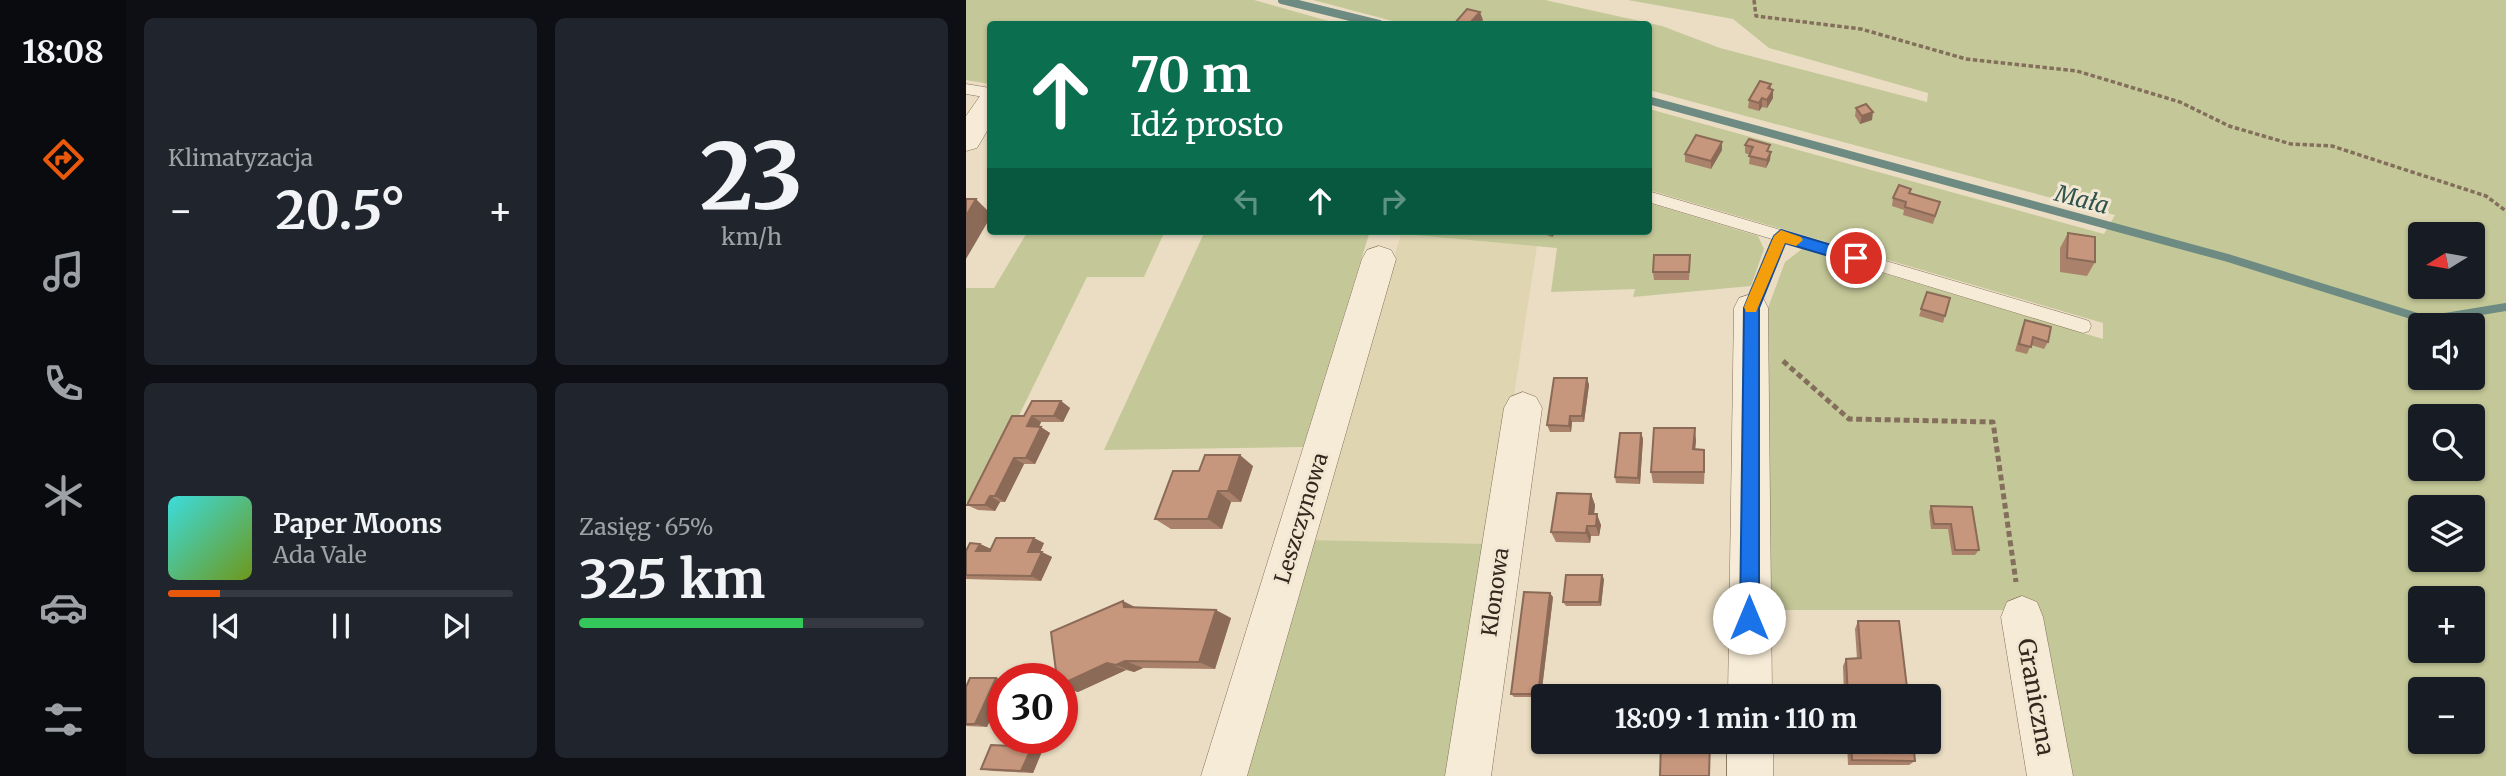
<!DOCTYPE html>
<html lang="pl">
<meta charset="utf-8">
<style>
body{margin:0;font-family:Merriweather,serif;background:#20242c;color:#f1f3f6;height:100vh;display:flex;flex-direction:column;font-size:26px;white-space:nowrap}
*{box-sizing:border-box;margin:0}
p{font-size:23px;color:#9ea1a6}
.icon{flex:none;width:38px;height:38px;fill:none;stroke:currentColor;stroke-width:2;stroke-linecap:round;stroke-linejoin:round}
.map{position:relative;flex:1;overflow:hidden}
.side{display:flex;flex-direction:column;gap:18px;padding:18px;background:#0d0f14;width:840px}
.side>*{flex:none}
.hud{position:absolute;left:21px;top:21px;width:665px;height:214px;border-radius:7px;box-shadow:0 2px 5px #0004;background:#0b6e4f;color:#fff;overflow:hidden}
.needle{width:46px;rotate:259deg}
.controls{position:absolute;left:1442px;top:222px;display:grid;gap:14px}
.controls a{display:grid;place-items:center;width:77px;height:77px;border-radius:7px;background:#171b24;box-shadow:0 2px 5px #0004;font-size:35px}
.speed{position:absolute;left:21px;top:663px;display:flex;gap:14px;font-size:35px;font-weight:700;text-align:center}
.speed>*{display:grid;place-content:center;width:91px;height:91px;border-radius:50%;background:#171b24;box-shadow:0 2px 5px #0004;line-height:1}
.speed .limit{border:10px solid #d22;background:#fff;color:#111}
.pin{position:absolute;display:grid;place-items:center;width:60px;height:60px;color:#fff;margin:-30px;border:4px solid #fff;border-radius:50%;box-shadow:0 2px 7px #0007}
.me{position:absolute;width:77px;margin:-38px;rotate:0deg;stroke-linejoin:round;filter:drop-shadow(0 0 5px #0008)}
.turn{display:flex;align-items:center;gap:24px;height:147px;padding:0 28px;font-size:32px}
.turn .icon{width:91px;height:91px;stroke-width:2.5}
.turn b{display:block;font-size:49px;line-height:60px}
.lanes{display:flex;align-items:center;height:66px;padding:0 28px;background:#0003;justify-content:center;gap:35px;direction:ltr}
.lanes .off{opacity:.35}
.big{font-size:52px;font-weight:700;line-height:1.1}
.side .widget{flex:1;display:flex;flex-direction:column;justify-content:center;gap:10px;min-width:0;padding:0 24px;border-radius:10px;background:#20242c}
.side .dial{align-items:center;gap:0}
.dial b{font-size:91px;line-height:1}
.song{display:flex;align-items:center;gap:21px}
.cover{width:84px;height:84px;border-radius:10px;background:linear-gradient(135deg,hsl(180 70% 55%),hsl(80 70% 35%))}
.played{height:7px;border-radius:4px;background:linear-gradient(90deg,#ea580c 15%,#363941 15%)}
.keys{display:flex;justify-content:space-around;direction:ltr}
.heat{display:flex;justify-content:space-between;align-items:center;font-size:38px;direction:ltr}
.charge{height:10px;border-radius:5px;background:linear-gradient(90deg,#34c759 65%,#363941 0)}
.side .tiles{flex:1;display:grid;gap:18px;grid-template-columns:repeat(2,1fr)}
.trip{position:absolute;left:565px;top:684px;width:410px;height:70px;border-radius:7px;background:#171b24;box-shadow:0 2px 5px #0004;font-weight:700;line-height:70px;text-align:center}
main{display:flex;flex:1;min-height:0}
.tab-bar{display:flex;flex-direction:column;width:126px;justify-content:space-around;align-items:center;background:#090b0e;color:#9ea1a6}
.tab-bar .icon{width:49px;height:49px}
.tab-bar .active{color:#ea580c}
.tab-bar b{font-size:32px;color:#f1f3f6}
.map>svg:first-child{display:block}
</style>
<main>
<nav class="tab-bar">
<b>18:08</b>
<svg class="icon active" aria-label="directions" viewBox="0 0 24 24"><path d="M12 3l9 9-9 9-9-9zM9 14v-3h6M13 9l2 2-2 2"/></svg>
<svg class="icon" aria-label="music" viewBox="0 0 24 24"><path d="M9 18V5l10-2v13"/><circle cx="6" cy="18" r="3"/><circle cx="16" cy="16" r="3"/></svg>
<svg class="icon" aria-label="phone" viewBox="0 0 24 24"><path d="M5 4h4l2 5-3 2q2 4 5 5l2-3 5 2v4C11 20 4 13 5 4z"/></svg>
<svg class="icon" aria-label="climate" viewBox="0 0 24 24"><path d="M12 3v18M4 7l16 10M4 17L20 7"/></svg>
<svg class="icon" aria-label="car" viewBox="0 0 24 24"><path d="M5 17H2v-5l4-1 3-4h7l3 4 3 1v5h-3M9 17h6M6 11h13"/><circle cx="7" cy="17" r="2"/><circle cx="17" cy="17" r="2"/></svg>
<svg class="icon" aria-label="filters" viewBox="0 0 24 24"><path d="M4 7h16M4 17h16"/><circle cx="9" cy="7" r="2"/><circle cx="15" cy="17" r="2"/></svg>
</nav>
<section class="side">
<div class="tiles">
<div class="widget"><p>Klimatyzacja</p>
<div class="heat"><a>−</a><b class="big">20.5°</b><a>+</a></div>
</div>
<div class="widget dial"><b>23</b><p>km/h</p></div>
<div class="widget">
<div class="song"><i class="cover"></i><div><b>Paper Moons</b><p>Ada Vale</p></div></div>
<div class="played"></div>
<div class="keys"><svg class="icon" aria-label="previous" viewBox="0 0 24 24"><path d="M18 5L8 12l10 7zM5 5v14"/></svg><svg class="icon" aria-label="pause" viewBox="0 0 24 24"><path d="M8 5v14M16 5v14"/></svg><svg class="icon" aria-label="next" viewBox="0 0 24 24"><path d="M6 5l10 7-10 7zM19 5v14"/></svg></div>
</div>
<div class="widget"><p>Zasięg · 65%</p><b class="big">325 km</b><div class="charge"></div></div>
</div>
</section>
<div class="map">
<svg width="1540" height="776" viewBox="0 0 1540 776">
<rect width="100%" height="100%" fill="#eaddc3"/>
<polygon fill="#dfd6b1" points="435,234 571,246 525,544 345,540"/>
<g fill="#c4c898" fill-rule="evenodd">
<polygon points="0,0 288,0 373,24 24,24 24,84 0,80"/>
<path d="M347,0H579L696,26L754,48L961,102L962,93L803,48L767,19L662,0H1540V776H1096L1041,610H797L793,332L819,262L836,249L1137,339V323L683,190V109L1138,234L1149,215L683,90L682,24H438ZM1454,234H1507V287H1454ZM1454,326H1507V378H1454ZM1454,416H1507V469H1454ZM1454,508H1507V560H1454ZM1454,598H1507V651H1454ZM1454,690H1507V742H1454Z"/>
<polygon points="683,203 792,236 798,249 785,286 667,297 669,289 585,292 591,248 404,231 337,447 138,450 239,231 682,231"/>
<polygon points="62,231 199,231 178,277 121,277 10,503 0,502 0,288 28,288"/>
<polygon points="345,540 525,544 488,776 277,776"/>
</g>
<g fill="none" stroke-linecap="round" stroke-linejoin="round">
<g stroke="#6d8b82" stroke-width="8">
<polyline points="316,0 413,24"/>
<polyline points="682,100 1262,258 1461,320 1540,307"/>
</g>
<defs>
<g id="lane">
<polygon points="0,84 24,88 24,98 0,94"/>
<polygon points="682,191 1117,319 1123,321 1125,326 1123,331 1117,333 820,243 793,308 791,313 779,313 777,308 806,239 682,202"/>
</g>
<g id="street">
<polygon points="24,93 24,126 11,148 0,151 0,116 14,96"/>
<polygon points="413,246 425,250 430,259 281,776 235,776 396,259 401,250"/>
<polygon points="785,294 797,298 802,308 806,696 762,696 768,308 773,298"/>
<polygon points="557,392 570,397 576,408 525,776 479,776 538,408 544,397"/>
<polygon points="1056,596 1071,602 1077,617 1107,776 1061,776 1035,617 1041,602"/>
<rect x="761" y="742" width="46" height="34"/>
</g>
</defs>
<use href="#lane" stroke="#836f5b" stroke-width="1"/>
<use href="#street" stroke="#836f5b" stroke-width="1"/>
<polyline stroke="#836f5b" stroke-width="3.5" stroke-dasharray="4.5 2.5" stroke-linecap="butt" points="788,0 790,16 895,29 1000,59 1111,71 1214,102 1263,126 1325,144 1366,146 1520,196 1540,211"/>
<polyline stroke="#836f5b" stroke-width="5" stroke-dasharray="6 3.5" stroke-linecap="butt" points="817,361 883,419 1027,422 1050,582"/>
<use href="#lane" fill="#f6ebd6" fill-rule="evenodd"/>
<use href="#street" fill="#f6ebd6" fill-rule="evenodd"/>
</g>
<g fill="#aa826b">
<polygon points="805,84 805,89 807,90 807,98 801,108 796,107 793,111 782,108 783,100"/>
<polygon points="890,108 906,120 894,124 889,116"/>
<polygon points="756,142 756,150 745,169 719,162 719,154"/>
<polygon points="779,145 804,152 804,160 800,168 783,164 784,155 779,153"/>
<polygon points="944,193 974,202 967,224 937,215 938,210 926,206 927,198"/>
<polygon points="569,231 591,231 586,237"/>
<polygon points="1102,233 1129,262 1121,276 1094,272 1094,248"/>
<polygon points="724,255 723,280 688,280 687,272"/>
<polygon points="961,292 984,298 977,323 953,316"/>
<polygon points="1059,320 1082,342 1078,349 1065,345 1061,354 1049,351 1056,327"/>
<polygon points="621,378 623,385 618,422 606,422 605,432 584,432 581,425"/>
<polygon points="95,401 104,408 97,422 75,422 73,427 84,433 69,464 58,464 39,502 34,502 29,511 12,510 1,505 58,416"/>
<polygon points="675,433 677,439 674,484 650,483 649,477"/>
<polygon points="730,440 729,450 739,461 738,484 687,483 685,472"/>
<polygon points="287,466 275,502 265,502 256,529 205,529 189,519 233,471"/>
<polygon points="625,494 629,505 628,514 635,525 633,536 625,536 624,543 590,542 585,532"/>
<polygon points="965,506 1013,550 1009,555 986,555 982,529 965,529 963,512"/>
<polygon points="78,543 74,552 86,557 75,581 0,579 0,551 14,544 25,549"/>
<polygon points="638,579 635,606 600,606 597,602"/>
<polygon points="587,597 575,697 548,697 545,694"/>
<polygon points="170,608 265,618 249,669 177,668 168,672 160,670 112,692 96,687 96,679"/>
<polygon points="892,621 942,696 878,696 877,666 880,659 891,659 889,629"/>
<polygon points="30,678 37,680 37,691 21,727 0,726 0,687"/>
<polygon points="881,742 947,742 949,761 943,765 882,765"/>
<polygon points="77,749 67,773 27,771 15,769"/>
</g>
<g fill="#8b6a57">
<polygon points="514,12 517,20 513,24 503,24"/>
<polygon points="807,90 807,98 801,108 801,100"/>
<polygon points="796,98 796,107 793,111 793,103"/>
<polygon points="907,112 906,120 894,124 896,116"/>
<polygon points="756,142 756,150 745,169 745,161"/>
<polygon points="805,152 804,160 800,168 801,160"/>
<polygon points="10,199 24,213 24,218 0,259 0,216"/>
<polygon points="585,231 591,231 586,237"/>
<polygon points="621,378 623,385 618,422 616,416"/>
<polygon points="95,401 104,408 97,422 88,416"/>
<polygon points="66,416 75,422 70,433 61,426"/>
<polygon points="604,416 606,422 605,432 603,426"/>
<polygon points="75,427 84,433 69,464 60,458"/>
<polygon points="729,428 730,440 728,461 727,449"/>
<polygon points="675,433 677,439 674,484 672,478"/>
<polygon points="274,455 287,466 275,502 262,491"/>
<polygon points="48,458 58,464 39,502 29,496"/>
<polygon points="252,491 265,502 256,529 242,519"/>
<polygon points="625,494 629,505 627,525 623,514"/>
<polygon points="24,496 34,502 29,511 19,505"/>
<polygon points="631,514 635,525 633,536 630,526"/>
<polygon points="621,526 625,536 624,543 620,533"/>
<polygon points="68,538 78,543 72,557 62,552"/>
<polygon points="14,544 25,549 21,556 10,551"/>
<polygon points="76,552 86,557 75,581 65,576"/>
<polygon points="636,575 638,579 635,606 633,602"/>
<polygon points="584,593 587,597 575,697 572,694"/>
<polygon points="157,601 175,610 158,607"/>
<polygon points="250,610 265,618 249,669 233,662"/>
<polygon points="159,661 177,668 168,672 150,665"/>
<polygon points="141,663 160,670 112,692 96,687 96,684"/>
<polygon points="30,678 37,680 37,691 21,727 9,724"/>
<polygon points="66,747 77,749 67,773 55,771"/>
</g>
<g fill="#c6977c" stroke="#8b6a57" stroke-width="2">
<polygon points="501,9 514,12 503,24 488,24"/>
<polygon points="794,81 805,84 802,88 807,90 801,100 796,98 793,103 783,100"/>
<polygon points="900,104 907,112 896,116 890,108"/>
<polygon points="730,135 756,142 745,161 719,154"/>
<polygon points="783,139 804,145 801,151 805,152 801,160 783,156 787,147 779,145"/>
<polygon points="933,185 945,189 943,193 974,202 969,216 939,207 940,202 927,198"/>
<polygon points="0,199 10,199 0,216"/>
<polygon points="1102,233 1129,237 1129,262 1101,258"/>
<polygon points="688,255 724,255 723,272 687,272"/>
<polygon points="961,292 984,298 979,316 955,309"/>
<polygon points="1059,320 1085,327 1082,342 1067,337 1065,347 1053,344"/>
<polygon points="588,378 621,378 616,416 604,416 603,426 581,425"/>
<polygon points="66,401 95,401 88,416 66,416 61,426 75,427 60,458 48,458 29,496 24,496 19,505 1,505 46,416 58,416"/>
<polygon points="688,428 729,428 727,449 738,450 738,472 685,472"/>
<polygon points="654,433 675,433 672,478 649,477"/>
<polygon points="239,455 274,455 262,491 252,491 242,519 189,519 207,471 233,471"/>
<polygon points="591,493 625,494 623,514 631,514 630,526 621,526 620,533 585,532"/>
<polygon points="965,506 1006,507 1013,550 989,550 985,524 968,524"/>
<polygon points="30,538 68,538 62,552 76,552 65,576 0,575 0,551 4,543 14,544 10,551 24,551"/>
<polygon points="600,575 636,575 633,602 597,602"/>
<polygon points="558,592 584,593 572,694 545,694"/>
<polygon points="157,601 158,607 250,610 233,662 159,661 150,665 141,663 96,684 96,679 91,679 85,632"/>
<polygon points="892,621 933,621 942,696 882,696 880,659 895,658"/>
<polygon points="4,678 30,678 9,724 0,724 0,687"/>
<polygon points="695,742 744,742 743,776 694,776"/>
<polygon points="885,742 947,742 949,761 886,760"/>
<polygon points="25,745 66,747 55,771 15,769"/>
</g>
<polygon fill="#1a73e8" stroke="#114b97" stroke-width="2" points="815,230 896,254 898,258 890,264 819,243 793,308 793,618 790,625 783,627 777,625 774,618 778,308 808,236"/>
<polygon fill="#f59e0b" points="815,230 835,237 837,240 830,246 819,243 790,312 780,312 778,307 808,236"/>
<g text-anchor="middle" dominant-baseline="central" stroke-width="6" stroke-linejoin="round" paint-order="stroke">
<g font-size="21" fill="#34281e" stroke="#f2e7d2">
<text transform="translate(335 518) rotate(-73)">Leszczynowa</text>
<text transform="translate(529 592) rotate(-82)">Klonowa</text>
</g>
<g font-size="23" font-style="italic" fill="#2f534f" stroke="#f2e7d2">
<text transform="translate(1116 199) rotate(15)">Mała</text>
</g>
<g font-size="24" fill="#34281e" stroke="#f2e7d2">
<text transform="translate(1070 697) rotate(80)">Graniczna</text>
</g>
</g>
</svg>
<div class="controls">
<a><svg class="needle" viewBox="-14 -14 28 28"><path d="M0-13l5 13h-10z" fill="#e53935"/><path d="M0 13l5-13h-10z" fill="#9ea1a6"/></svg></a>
<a><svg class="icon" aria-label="sound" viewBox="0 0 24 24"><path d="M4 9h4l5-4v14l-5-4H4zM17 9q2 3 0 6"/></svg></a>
<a><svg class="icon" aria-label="search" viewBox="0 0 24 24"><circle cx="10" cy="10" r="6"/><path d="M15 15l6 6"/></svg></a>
<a><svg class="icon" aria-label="layers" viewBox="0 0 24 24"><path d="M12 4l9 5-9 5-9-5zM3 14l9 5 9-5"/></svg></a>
<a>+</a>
<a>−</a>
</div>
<div class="speed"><div class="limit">30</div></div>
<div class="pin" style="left:890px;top:258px;background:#d93025"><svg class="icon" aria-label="arrive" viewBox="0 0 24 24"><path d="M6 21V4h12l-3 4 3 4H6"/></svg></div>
<svg class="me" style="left:783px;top:618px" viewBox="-20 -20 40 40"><circle r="19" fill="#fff"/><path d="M0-13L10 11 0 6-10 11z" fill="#1a73e8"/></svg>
<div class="trip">18:09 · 1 min · 110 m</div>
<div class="hud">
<div class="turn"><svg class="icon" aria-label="ahead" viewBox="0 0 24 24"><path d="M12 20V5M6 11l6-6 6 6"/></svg><div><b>70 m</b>Idź prosto</div></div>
<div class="lanes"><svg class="icon off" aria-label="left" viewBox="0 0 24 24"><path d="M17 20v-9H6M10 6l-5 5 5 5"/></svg><svg class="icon" aria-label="ahead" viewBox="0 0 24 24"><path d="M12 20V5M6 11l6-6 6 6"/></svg><svg class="icon off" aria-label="right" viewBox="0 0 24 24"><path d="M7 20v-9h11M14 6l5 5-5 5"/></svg></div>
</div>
</div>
</main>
